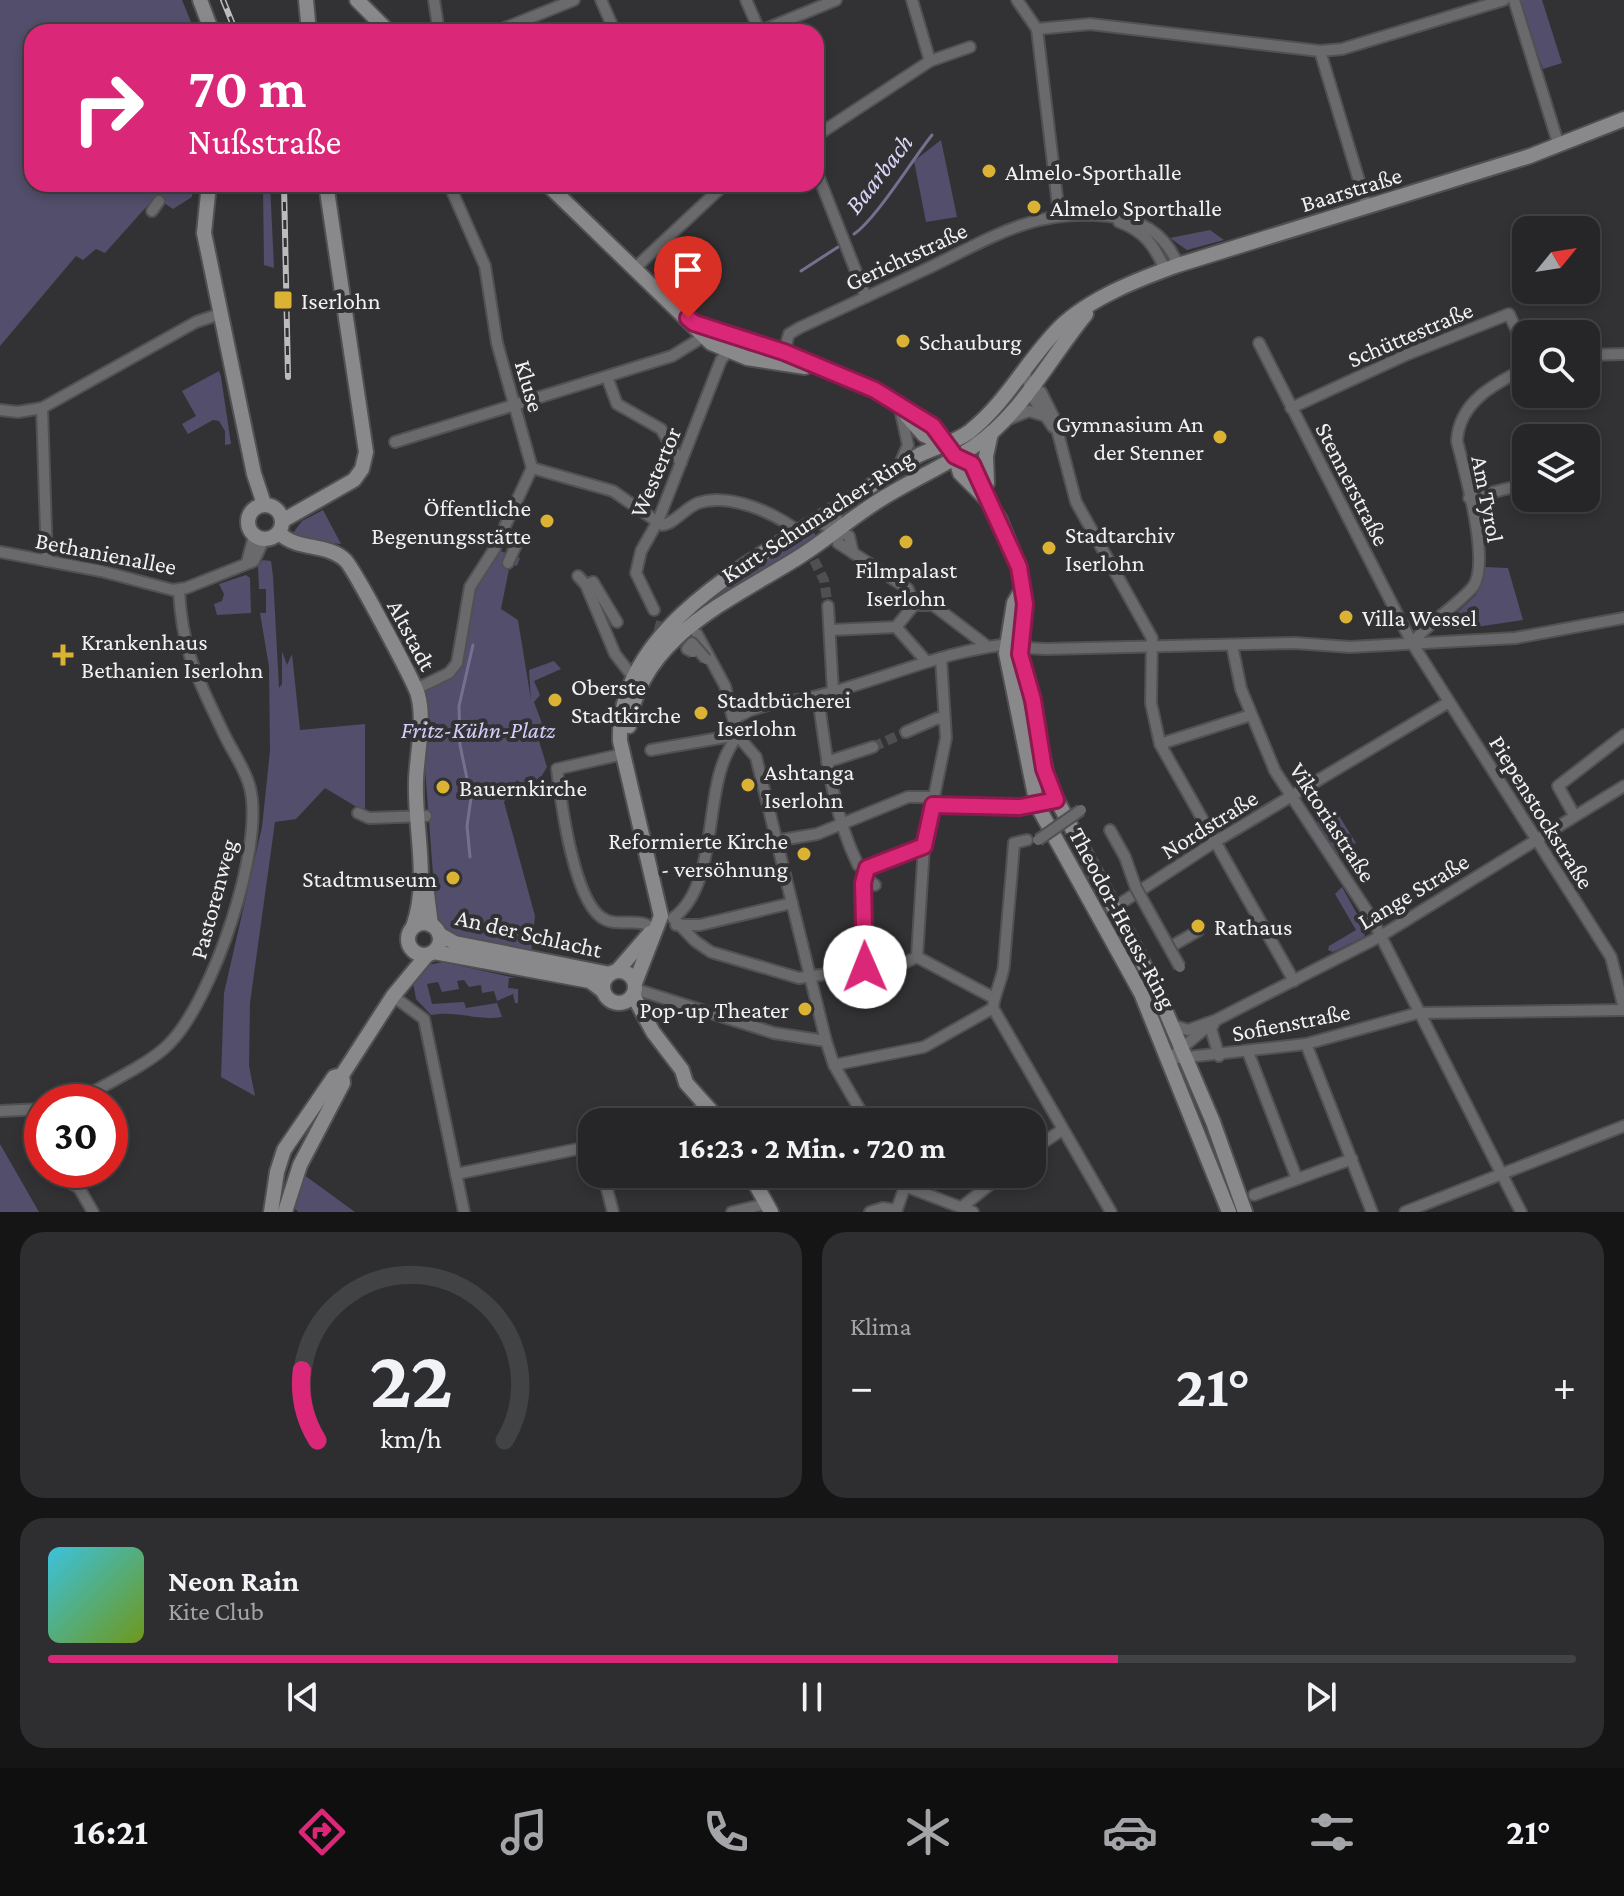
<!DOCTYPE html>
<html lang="de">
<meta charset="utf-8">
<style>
body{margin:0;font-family:"Crimson Pro",serif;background:#2e2e30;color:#f1f3f6;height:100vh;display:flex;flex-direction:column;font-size:30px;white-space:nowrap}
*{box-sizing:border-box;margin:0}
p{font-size:26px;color:#a4a5a8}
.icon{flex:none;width:44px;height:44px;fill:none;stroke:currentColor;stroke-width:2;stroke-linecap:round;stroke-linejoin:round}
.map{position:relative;height:1212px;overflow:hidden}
.side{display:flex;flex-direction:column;gap:20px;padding:20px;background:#151516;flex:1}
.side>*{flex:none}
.banner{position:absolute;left:24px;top:24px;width:800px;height:168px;border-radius:24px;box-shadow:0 4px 12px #0003,0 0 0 2px #424345;background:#db2777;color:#fff;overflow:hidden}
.needle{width:52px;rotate:60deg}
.tools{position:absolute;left:1512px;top:216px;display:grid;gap:16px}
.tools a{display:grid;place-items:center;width:88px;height:88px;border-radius:16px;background:#262628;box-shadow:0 4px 12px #0003,0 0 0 2px #424345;font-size:40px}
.speed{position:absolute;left:24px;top:1084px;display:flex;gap:16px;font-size:40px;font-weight:700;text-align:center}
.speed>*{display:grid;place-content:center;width:104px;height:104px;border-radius:50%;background:#262628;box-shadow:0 4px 12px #0003,0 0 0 2px #424345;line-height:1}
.speed .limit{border:12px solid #d22;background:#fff;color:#111}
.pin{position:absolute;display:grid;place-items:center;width:68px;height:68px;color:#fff;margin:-82px -34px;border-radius:50% 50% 50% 0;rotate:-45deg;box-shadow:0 0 8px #0007}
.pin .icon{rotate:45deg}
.me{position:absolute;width:88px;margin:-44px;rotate:359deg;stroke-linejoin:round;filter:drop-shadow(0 0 6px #0008)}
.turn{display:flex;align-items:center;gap:28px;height:168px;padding:0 32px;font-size:36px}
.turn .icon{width:104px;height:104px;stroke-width:2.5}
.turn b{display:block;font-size:56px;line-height:68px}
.big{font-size:60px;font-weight:700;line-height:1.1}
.side .widget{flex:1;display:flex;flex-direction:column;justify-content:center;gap:12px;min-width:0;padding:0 28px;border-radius:24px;background:#2e2e30}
.side .dial{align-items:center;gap:0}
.dial svg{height:208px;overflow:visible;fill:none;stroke:#424345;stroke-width:7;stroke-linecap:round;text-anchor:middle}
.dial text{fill:#f1f3f6;stroke:none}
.song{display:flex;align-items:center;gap:24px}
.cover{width:96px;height:96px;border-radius:12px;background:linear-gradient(135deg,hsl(190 70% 55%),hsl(80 70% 35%))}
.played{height:8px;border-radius:4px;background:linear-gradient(90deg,#db2777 70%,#424345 70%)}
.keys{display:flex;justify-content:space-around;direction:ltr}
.heat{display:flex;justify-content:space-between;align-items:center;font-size:44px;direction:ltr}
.side .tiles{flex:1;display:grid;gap:20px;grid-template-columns:1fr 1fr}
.widget:last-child{grid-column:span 2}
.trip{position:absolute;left:578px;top:1108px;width:468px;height:80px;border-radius:24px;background:#262628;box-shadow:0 4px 12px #0003,0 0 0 2px #424345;font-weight:700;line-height:80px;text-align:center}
.dock{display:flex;height:128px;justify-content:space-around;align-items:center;background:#0f0f10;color:#a4a5a8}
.dock .icon{width:56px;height:56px}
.dock .on{color:#db2777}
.dock b{font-size:36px;color:#f1f3f6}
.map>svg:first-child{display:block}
</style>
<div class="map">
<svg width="1624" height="1212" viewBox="0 0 1624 1212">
<rect width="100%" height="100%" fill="#323235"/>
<g fill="#524e6b">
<polygon points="0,0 182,0 195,32 32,32 32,184 193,184 192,197 173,209 155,197 105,253 96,249 83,260 76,256 0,346"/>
<polygon points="1518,0 1542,0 1562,63 1543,69"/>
<polygon points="941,140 957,217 926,222 914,161"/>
<polygon points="263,184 270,184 274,268 264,265"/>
<polygon points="1210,230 1224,240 1187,250 1170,238"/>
<polygon points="219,371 221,377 231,444 225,445 225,431 219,421 213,420 188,434 182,424 196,416 182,391"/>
<polygon points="323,510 341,544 320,542 293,533 302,521"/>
<polygon points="812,530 817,537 708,605 716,595"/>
<polygon points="495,549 520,558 517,566 510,564 501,609 518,620 531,700 529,670 554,661 561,669 534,681 540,695 534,702 543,726 535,728 547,767 541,777 524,786 517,780 504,802 535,916 531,955 447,938 437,927 419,689 450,674 471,588"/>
<polygon points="263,560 271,561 273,576 279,688 282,684 282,651 287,665 292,654 300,730 365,724 365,812 325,788 296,819 275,822 250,1003 249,1066 255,1096 221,1077 224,993 262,827 270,751 269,667 260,613 266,613 266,589 259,589 258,566"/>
<polygon points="1484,567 1508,568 1523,620 1456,630 1451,618 1476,595"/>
<polygon points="246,575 250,578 251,613 217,615 214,604 222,601 224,594 219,584"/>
<polygon points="1336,811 1356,843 1338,854 1317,822"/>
<polygon points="1342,887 1366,930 1364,937 1333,952 1328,950 1329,946 1356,930 1335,894"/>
<path d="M443,962L516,978H509L508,988L518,989V1003H515L513,994L497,1001L494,991L482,993L481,985L469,987L464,980L457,981L459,989L442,992L438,982L427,984L432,1004L464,1002L466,1008L497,1003L502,1017C476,1021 457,1010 431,1015L416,999L413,982L428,965Z"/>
<polygon points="0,1144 39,1212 0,1212"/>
<polygon points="300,1172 355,1212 298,1212 289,1201"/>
</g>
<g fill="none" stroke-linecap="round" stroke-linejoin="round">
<g stroke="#747190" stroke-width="3">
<path d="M854,234C876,219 912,160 932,135"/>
<polyline points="801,271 838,247"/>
<polyline points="470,857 467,826 471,798 460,745 459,706 473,645"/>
</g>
<g stroke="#4f4f52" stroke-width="10" stroke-dasharray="10 5" stroke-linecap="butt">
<polyline points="495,548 505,526"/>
<polyline points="814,560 824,580 828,606"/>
<polyline points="655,625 673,630"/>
<polyline points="873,747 906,732"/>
</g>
<defs>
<g id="street">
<polyline points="434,0 438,26"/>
<polyline points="601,0 615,32"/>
<polyline points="746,0 760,32"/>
<polyline points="912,0 930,61"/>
<polyline points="1017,0 1037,29 1059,214"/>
<polyline points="1514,0 1559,146"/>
<polyline points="1037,29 1090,24 1320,51 1342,49 1504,0"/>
<polyline points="495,32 574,0"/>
<polyline points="758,32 836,0"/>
<polyline points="1320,51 1367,207"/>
<polyline points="816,136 930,61 970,47"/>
<polyline points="816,170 866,297"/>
<polyline points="449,184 485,266 497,343 532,468"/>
<polyline points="152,211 159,201"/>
<path d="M1119,222C1144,231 1155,246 1165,270"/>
<polyline points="634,269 725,184"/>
<polyline points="1259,343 1412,643 1611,957 1624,1008"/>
<path d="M780,353L784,352L789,334L799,328C840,309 881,290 922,271C988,240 1032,208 1108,216C1141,219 1165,233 1178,265"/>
<polyline points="1586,355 1624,354"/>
<polyline points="1025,373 1035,401 1053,427"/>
<polyline points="607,377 617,404 661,429 681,463"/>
<polyline points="1032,388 1041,392 1054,418 1076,502 1152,638 1151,703 1160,744 1294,981"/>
<polyline points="42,408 47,561"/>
<polyline points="1291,408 1408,354 1509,314 1526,350"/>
<polyline points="0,410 18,412 42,408 196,322 220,314"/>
<polyline points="1009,419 1029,411 1042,415"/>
<polyline points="395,442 672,356 703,337"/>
<polyline points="899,466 908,445 901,413"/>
<path d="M532,468L613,491L662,525C674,524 685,508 698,503C729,492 774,513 798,531"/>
<polyline points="1469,498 1526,484"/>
<polyline points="839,507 836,519 838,543 908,589 914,605"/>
<polyline points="815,521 849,536 853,553"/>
<polyline points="505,526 532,468"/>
<polyline points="0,552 101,571 173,590 186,588 254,561 264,539"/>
<polyline points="247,562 254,536"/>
<polyline points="508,563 516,545"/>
<polyline points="578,576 586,585 593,582 617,622"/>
<polyline points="586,585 615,654 633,677"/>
<polyline points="914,605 933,605 987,646"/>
<polyline points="828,606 833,691"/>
<polyline points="654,610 636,573 641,551 658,521 721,360 729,350"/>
<polyline points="896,627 926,661"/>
<polyline points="831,630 896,627 914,605"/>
<path d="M1412,643C1429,622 1454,608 1472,588C1492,565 1464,470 1457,441C1459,402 1494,384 1526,368"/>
<polyline points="1232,645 1241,689 1275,771 1371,917 1521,1212"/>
<polyline points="416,689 449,673 457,663 470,587 495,548"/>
<path d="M818,696C826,755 832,811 858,865L867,868"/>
<path d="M735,719C758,702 789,703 817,696C887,679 952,646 1025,643L1029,648L1046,649L1295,643L1350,647L1515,638L1624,618"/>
<polyline points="906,732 938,718 943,720"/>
<polyline points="1160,744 1251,715"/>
<polyline points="651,750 737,735 756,757 826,1041 834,1065 867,1122"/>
<path d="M623,754L557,769C561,802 574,907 606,920C621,927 643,916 653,930"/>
<polyline points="827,762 873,747"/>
<polyline points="933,805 1020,807 1056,800"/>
<polyline points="358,813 369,818 426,816"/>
<polyline points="1574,815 1558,786 1624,735"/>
<polyline points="1110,830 1125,857"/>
<polyline points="775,841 817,834 908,797 935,797"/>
<polyline points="875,885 866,878 867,868 924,846"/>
<polyline points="1115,907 1213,843 1449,702"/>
<polyline points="673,918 695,941 711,952 799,978 904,963 917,957 924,846 946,738 941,658"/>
<path d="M673,918C715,888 706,807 723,763C726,753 732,744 737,735L725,686L697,634"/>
<polyline points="676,925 700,925 792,903"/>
<polyline points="1170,947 1198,931"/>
<polyline points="917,957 994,998"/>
<polyline points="865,967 866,878"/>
<polyline points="635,989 774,1033 826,1041"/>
<polyline points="393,996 424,1019 464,1212"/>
<polyline points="993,1008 1111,1212"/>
<polyline points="1215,1021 1211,1029 1219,1056"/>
<polyline points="1172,1025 1188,1030 1216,1020 1379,937 1624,786"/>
<polyline points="1306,1044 1372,1212"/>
<polyline points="1248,1052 1297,1179"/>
<polyline points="1176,1053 1213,1022"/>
<polyline points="1169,1059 1306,1044 1418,1013 1624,1010"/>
<path d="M834,1065L924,1047L993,1008C994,993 1003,979 1004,964C1007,924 1011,884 1014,843L1027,840"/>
<path d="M75,1102C100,1087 150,1064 169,1044C212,1001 265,847 250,788C246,770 232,751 224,734C198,679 182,652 179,590"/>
<polyline points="0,1111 42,1109"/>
<polyline points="687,1122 698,1112 703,1100"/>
<polyline points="1032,1150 1062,1130"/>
<polyline points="456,1174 592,1146"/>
<polyline points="603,1174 613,1212"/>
<polyline points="57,1179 63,1178 79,1188 93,1212"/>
<polyline points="905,1186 973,1212"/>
<polyline points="1254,1195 1352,1159"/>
<polyline points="963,1206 1003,1174"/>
<polyline points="732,1212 766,1204"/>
<polyline points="870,1212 883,1208 896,1210"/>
<polyline points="896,1212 905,1186"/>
<polyline points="1405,1212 1624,1126"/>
</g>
<g id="secondary">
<polyline points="200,0 212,32"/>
<polyline points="306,0 309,32"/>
<polyline points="357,0 389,32"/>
<polyline points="209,184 204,233 254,474 264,504"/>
<polyline points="547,184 711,343 747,358 805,367"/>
<polyline points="694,323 784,352 875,390 933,426 955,456 972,464 979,473 986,499"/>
<polyline points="907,416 924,435 943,444"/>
<polyline points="955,456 960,473 987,500 1000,520 1019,567 1025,604 1020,654 1049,785 1154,984 1213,1122 1245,1212"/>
<polyline points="987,483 986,456 991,433"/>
<circle cx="265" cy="522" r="17"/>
<polyline points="282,521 354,480 362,469 366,452 326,184"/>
<path d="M279,533C298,551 327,543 345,560C352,565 415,683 418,695C425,721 417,753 416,780C414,828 430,880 413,927"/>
<polyline points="1021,591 1014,603 1006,653 1037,805 1141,993 1229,1212"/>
<path d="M629,726C639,637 733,599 799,557C828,539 853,516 883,498C912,480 944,466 973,447C1022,414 1049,359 1086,314"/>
<polyline points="427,893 431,925"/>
<circle cx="424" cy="939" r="16"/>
<polyline points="439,934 455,943 610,974"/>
<polyline points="434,952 590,981 603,991"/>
<circle cx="619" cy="987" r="16"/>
<polyline points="617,971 650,933"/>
<path d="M635,983L661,916L620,741C616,628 755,559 837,508C865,491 891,471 919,455C935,447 954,443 969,432C1008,401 1026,361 1060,327C1090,298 1139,279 1178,265L1530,156L1624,119"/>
<polyline points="633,995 653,1032 682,1070 686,1083 721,1122"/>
<polyline points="750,1174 771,1212"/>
<polyline points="271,1212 277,1172 284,1150 334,1077 342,1075"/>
<polyline points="285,1212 300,1165 343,1083 342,1075 393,996 427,955"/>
</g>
</defs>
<use href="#street" stroke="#515153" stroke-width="14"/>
<use href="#secondary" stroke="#515153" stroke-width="18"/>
<use href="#street" stroke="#6a6a6c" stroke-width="10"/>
<use href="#secondary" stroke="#89898b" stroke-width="14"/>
<defs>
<g id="rail">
<polyline points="223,0 236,32"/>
<polyline points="284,184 288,377"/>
</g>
</defs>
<use href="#rail" stroke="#bcbcbe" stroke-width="6"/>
<use href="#rail" stroke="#323235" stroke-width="3" stroke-dasharray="9" stroke-linecap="butt"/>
<defs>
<g id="street-bridge">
<polyline points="693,652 687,649 692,643 706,659"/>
<polyline points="1038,840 1081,810"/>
<polyline points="1125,857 1136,888 1180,967"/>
</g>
</defs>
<use href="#street-bridge" stroke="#515153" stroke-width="14" stroke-linecap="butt"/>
<use href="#street-bridge" stroke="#6a6a6c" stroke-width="10"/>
</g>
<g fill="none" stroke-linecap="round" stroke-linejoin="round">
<defs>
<polyline id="route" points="688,318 694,323 784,352 875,390 933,426 955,456 972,464 1019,567 1025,604 1020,654 1033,700 1044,769 1056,800 1020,807 933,805 924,846 867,868 863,883 865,967"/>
</defs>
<use href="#route" stroke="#8e194d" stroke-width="20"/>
<use href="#route" stroke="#db2777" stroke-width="14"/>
</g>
<g fill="#dbb233" stroke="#323235" stroke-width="3">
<circle cx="989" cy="171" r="8"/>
<circle cx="1034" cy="207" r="8"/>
<rect x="273" y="290" width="20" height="20" rx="4"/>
<circle cx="903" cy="341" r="8"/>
<circle cx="1220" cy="437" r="8"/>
<circle cx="547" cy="521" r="8"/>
<circle cx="906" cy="542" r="8"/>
<circle cx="1049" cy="548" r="8"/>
<circle cx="1346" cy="617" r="8"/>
<path d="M59 643h8v8h8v8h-8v8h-8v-8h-8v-8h8z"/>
<circle cx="555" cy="700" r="8"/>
<circle cx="701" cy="713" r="8"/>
<circle cx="748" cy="785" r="8"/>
<circle cx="443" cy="787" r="8"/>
<circle cx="804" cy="854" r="8"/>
<circle cx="453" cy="878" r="8"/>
<circle cx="1198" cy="926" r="8"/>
<circle cx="805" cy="1009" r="8"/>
</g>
<g text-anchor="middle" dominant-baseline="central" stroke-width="8" stroke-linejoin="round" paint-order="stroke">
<g font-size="24" fill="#f1f1f3" stroke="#323235" text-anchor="start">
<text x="1005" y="171">Almelo-Sporthalle</text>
<text x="1050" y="207">Almelo Sporthalle</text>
<text x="301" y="300">Iserlohn</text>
<text x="919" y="341">Schauburg</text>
<text x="1204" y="423" text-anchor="end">Gymnasium An<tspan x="1204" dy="28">der Stenner</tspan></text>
<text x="531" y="507" text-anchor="end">Öffentliche<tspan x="531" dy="28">Begenungsstätte</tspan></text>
<text x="1065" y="534">Stadtarchiv<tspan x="1065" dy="28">Iserlohn</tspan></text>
<text x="906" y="569" text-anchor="middle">Filmpalast<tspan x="906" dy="28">Iserlohn</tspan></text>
<text x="1362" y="617">Villa Wessel</text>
<text x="81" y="641">Krankenhaus<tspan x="81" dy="28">Bethanien Iserlohn</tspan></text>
<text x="571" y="686">Oberste<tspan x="571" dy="28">Stadtkirche</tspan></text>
<text x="717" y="699">Stadtbücherei<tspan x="717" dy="28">Iserlohn</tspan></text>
<text x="764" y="771">Ashtanga<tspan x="764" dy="28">Iserlohn</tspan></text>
<text x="459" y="787">Bauernkirche</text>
<text x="788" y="840" text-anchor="end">Reformierte Kirche<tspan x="788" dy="28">- versöhnung</tspan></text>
<text x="437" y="878" text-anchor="end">Stadtmuseum</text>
<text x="1214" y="926">Rathaus</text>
<text x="789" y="1009" text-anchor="end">Pop-up Theater</text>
</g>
<g font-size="24" fill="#f1f1f3" stroke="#323235">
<text transform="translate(1351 189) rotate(-17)">Baarstraße</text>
<text transform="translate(906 256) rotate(-25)">Gerichtstraße</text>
<text transform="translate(1410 334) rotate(-23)">Schüttestraße</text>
<text transform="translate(530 386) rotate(74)">Kluse</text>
<text transform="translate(655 472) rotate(-67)">Westertor</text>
<text transform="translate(1353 484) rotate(63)">Stennerstraße</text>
<text transform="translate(1488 499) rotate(79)">Am Tyrol</text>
<text transform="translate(817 516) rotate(-33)">Kurt-Schumacher-Ring</text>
<text transform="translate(106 553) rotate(11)">Bethanienallee</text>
<text transform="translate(412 635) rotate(62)">Altstadt</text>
<text transform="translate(1542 812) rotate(58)">Piepenstockstraße</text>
<text transform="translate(1333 822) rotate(57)">Viktoriastraße</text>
<text transform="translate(1209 824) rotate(-32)">Nordstraße</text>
<text transform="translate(1413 891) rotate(-31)">Lange Straße</text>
<text transform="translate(213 899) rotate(-75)">Pastorenweg</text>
<text transform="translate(1123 918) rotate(62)">Theodor-Heuss-Ring</text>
<text transform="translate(529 933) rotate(13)">An der Schlacht</text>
<text transform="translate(1291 1022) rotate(-11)">Sofienstraße</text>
</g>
<g font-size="24" font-style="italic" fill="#d2cdfa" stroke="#323235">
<text x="478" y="729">Fritz-Kühn-Platz</text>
</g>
<g font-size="26" font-style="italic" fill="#d9d6f8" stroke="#323235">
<text transform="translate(879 174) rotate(-52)">Baarbach</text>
</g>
</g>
</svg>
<div class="tools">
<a><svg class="needle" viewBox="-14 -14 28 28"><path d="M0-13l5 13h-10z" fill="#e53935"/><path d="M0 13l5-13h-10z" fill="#a4a5a8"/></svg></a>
<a><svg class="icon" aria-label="search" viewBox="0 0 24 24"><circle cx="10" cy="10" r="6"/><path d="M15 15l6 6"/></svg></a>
<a><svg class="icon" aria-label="layers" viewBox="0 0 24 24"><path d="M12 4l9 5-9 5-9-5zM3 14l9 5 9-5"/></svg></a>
</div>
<div class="speed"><div class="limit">30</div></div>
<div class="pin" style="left:688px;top:318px;background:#d93025"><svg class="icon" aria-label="arrive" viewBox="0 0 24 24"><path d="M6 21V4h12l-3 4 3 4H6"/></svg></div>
<svg class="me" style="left:865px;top:967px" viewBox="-20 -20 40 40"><circle r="19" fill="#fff"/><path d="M0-13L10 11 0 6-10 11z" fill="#db2777"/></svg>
<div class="trip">16:23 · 2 Min. · 720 m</div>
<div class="banner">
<div class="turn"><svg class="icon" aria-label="right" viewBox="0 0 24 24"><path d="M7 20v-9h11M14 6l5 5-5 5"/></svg><div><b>70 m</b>Nußstraße</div></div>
</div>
</div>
<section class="side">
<div class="tiles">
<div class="widget dial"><svg viewBox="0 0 100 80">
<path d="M14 69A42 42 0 1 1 86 69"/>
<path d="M14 69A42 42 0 0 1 8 42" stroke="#db2777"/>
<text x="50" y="56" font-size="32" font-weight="700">22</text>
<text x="50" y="72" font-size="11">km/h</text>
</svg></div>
<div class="widget"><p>Klima</p>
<div class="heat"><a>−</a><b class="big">21°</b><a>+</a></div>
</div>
<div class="widget">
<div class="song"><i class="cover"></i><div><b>Neon Rain</b><p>Kite Club</p></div></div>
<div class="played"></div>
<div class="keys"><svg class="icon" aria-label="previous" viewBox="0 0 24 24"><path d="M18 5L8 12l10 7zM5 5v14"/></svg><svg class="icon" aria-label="pause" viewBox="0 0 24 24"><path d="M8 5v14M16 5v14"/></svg><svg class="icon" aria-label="next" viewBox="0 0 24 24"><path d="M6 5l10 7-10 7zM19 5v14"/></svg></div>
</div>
</div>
</section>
<nav class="dock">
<b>16:21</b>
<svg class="icon on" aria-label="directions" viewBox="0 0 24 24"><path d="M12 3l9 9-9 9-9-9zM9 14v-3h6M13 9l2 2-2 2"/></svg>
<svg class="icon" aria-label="music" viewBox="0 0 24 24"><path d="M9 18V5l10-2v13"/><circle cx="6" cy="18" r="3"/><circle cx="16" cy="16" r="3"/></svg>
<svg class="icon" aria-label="phone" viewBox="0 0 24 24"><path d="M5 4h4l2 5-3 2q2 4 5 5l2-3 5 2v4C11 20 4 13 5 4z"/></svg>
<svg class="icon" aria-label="climate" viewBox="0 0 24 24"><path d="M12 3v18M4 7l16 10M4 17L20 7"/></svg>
<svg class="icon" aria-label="car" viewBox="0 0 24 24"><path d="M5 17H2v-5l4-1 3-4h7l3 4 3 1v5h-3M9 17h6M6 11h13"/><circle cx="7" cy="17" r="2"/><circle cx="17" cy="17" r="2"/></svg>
<svg class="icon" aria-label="filters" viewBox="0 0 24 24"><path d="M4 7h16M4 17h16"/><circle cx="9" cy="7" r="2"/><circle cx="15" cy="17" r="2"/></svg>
<b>21°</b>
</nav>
